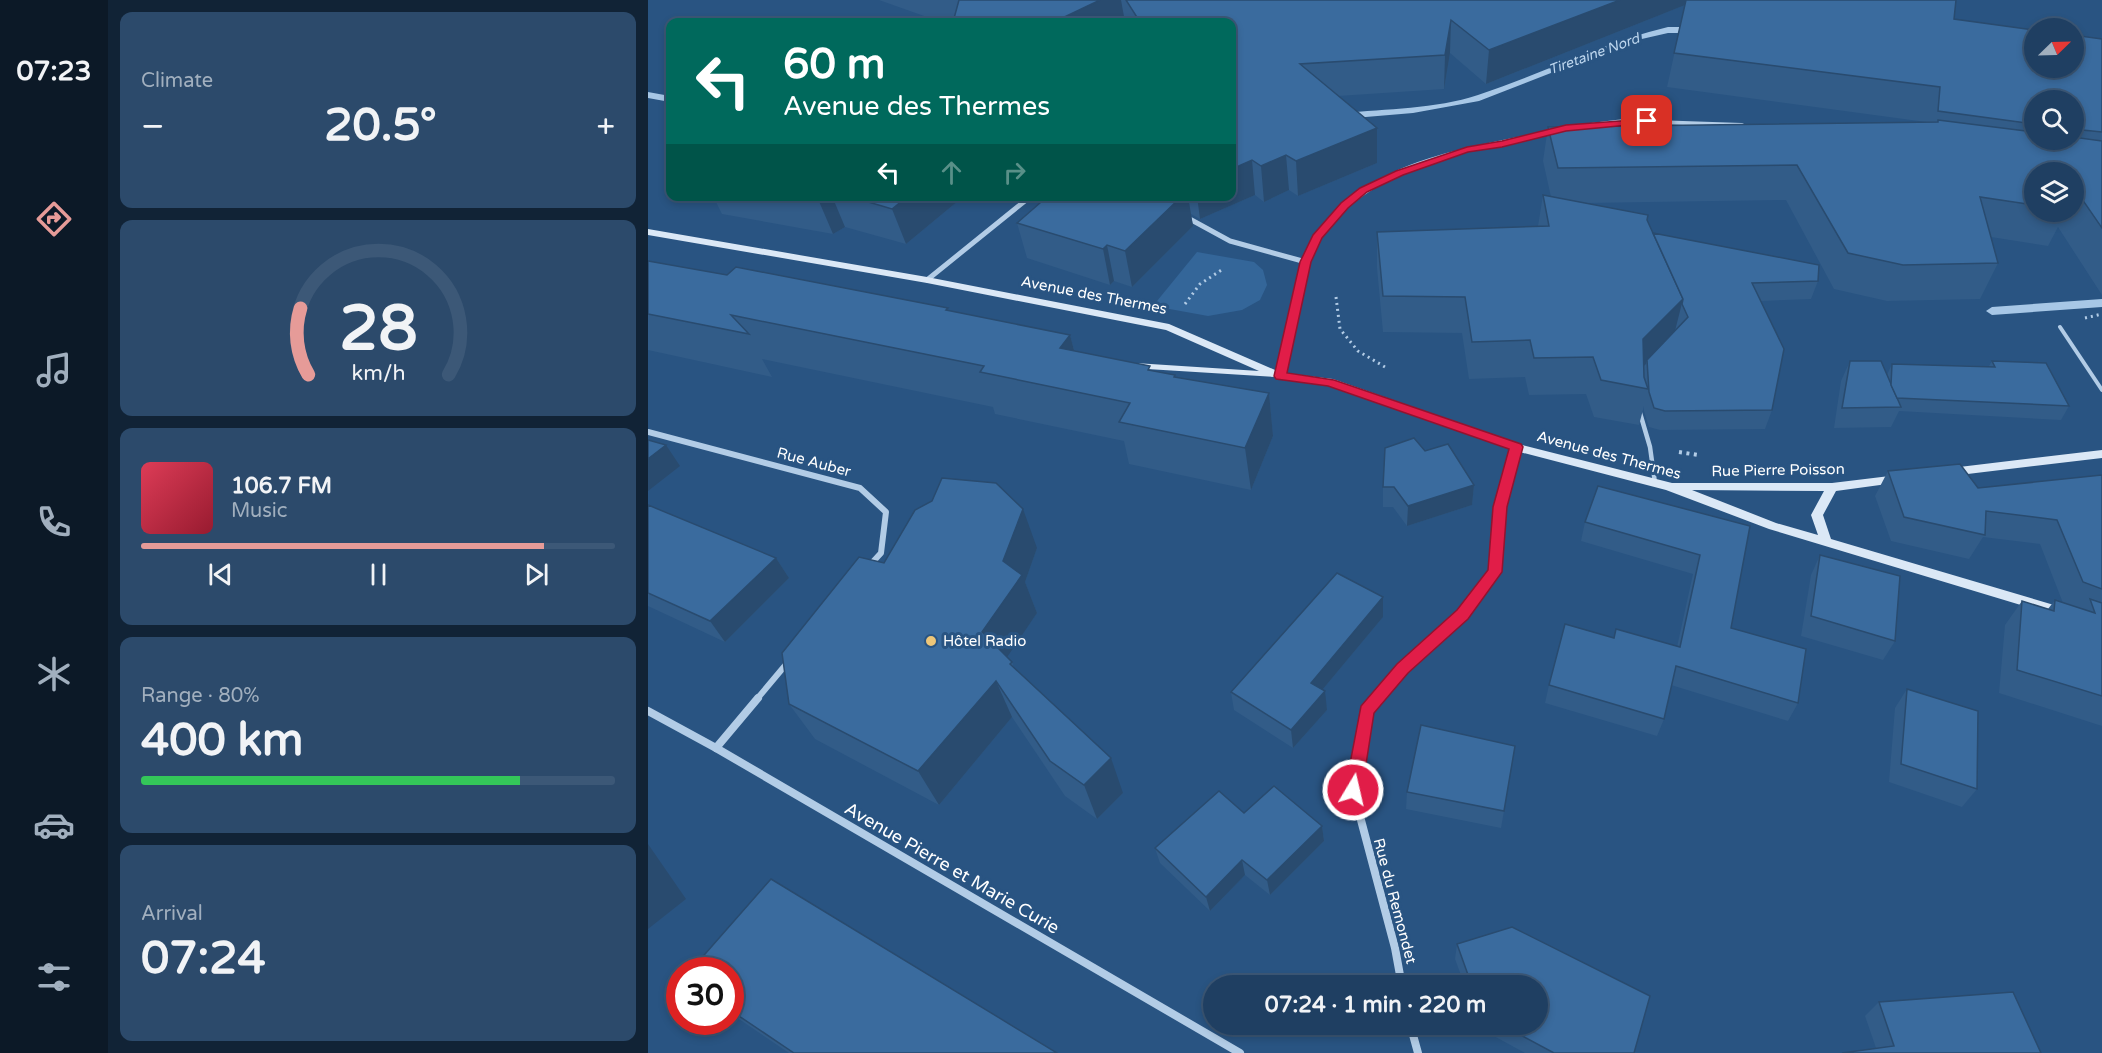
<!DOCTYPE html>
<meta charset="utf-8">
<style>
body{margin:0;font-family:"Varela Round",sans-serif;background:#2c4a6b;color:#f1f3f6;height:100vh;display:flex;flex-direction:column;font-size:22px;white-space:nowrap}
*{box-sizing:border-box;margin:0}
p{font-size:20px;color:#a1afbe}
.icon{flex:none;width:33px;height:33px;fill:none;stroke:currentColor;stroke-width:2;stroke-linecap:round;stroke-linejoin:round}
.map{position:relative;flex:1;overflow:hidden}
.sheet{display:flex;flex-direction:column;gap:12px;padding:12px;background:#112336;width:540px}
.sheet>*{flex:none}
.top-card{position:absolute;left:18px;top:18px;width:570px;height:183px;border-radius:12px;box-shadow:0 3px 9px #0003,0 0 0 2px #3c5877;background:#00695c;color:#fff;overflow:hidden}
.needle{width:39px;rotate:67deg}
.controls{position:absolute;left:1376px;top:18px;display:grid;gap:12px}
.controls a{display:grid;place-items:center;width:60px;height:60px;border-radius:50%;background:#1f3f62;box-shadow:0 3px 9px #0003,0 0 0 2px #3c5877;font-size:30px}
.speed{position:absolute;left:18px;top:957px;display:flex;gap:12px;font-size:30px;font-weight:700;text-align:center}
.speed>*{display:grid;place-content:center;width:78px;height:78px;border-radius:50%;background:#1f3f62;box-shadow:0 3px 9px #0003,0 0 0 2px #3c5877;line-height:1}
.speed .limit{border:9px solid #d22;background:#fff;color:#111}
.pin{position:absolute;display:grid;place-items:center;width:51px;height:51px;color:#fff;margin:-26px;border-radius:12px;box-shadow:0 3px 9px #0006}
.me{position:absolute;width:66px;margin:-33px;rotate:9deg;stroke-linejoin:round;filter:drop-shadow(0 0 4px #0008)}
.turn{display:flex;align-items:center;gap:21px;height:126px;padding:0 18px;font-size:27px}
.turn .icon{width:78px;height:78px;stroke-width:2.5}
.turn b{display:block;font-size:42px;line-height:51px}
.lanes{display:flex;align-items:center;height:57px;padding:0 18px;background:#0003;justify-content:center;gap:30px;direction:ltr}
.lanes .off{opacity:.35}
.big{font-size:45px;font-weight:700;line-height:1.1}
.sheet .card{flex:1;display:flex;flex-direction:column;justify-content:center;gap:9px;min-width:0;padding:0 21px;border-radius:12px;background:#2c4a6b}
.sheet .dial{align-items:center;gap:0}
.dial svg{height:156px;overflow:visible;fill:none;stroke:#3c5877;stroke-width:7;stroke-linecap:round;text-anchor:middle}
.dial text{fill:#f1f3f6;stroke:none}
.song{display:flex;align-items:center;gap:18px}
.cover{width:72px;height:72px;border-radius:9px;background:linear-gradient(135deg,hsl(350 70% 55%),hsl(350 70% 35%))}
.played{height:6px;border-radius:3px;background:linear-gradient(90deg,#e69b98 85%,#3c5877 85%)}
.keys{display:flex;justify-content:space-around;direction:ltr}
.heat{display:flex;justify-content:space-between;align-items:center;font-size:33px;direction:ltr}
.charge{height:9px;border-radius:4px;background:linear-gradient(90deg,#34c759 80%,#3c5877 0)}
.trip{position:absolute;left:555px;top:975px;width:345px;height:60px;border-radius:30px;background:#1f3f62;box-shadow:0 3px 9px #0003,0 0 0 2px #3c5877;font-weight:700;line-height:60px;text-align:center}
main{display:flex;flex:1;min-height:0}
.menu{display:flex;flex-direction:column;width:108px;justify-content:space-around;align-items:center;background:#0c1927;color:#a1afbe}
.menu .icon{width:42px;height:42px}
.menu .active{color:#e69b98}
.menu b{font-size:27px;color:#f1f3f6}
.map>svg:first-child{display:block}
</style>
<main>
<nav class="menu">
<b>07:23</b>
<svg class="icon active" aria-label="directions" viewBox="0 0 24 24"><path d="M12 3l9 9-9 9-9-9zM9 14v-3h6M13 9l2 2-2 2"/></svg>
<svg class="icon" aria-label="music" viewBox="0 0 24 24"><path d="M9 18V5l10-2v13"/><circle cx="6" cy="18" r="3"/><circle cx="16" cy="16" r="3"/></svg>
<svg class="icon" aria-label="phone" viewBox="0 0 24 24"><path d="M5 4h4l2 5-3 2q2 4 5 5l2-3 5 2v4C11 20 4 13 5 4z"/></svg>
<svg class="icon" aria-label="climate" viewBox="0 0 24 24"><path d="M12 3v18M4 7l16 10M4 17L20 7"/></svg>
<svg class="icon" aria-label="car" viewBox="0 0 24 24"><path d="M5 17H2v-5l4-1 3-4h7l3 4 3 1v5h-3M9 17h6M6 11h13"/><circle cx="7" cy="17" r="2"/><circle cx="17" cy="17" r="2"/></svg>
<svg class="icon" aria-label="filters" viewBox="0 0 24 24"><path d="M4 7h16M4 17h16"/><circle cx="9" cy="7" r="2"/><circle cx="15" cy="17" r="2"/></svg>
</nav>
<section class="sheet">
<div class="card"><p>Climate</p>
<div class="heat"><a>−</a><b class="big">20.5°</b><a>+</a></div>
</div>
<div class="card dial"><svg viewBox="0 0 100 80">
<path d="M14 69A42 42 0 1 1 86 69"/>
<path d="M14 69A42 42 0 0 1 10 35" stroke="#e69b98"/>
<text x="50" y="56" font-size="32" font-weight="700">28</text>
<text x="50" y="72" font-size="11">km/h</text>
</svg></div>
<div class="card">
<div class="song"><i class="cover"></i><div><b>106.7 FM</b><p>Music</p></div></div>
<div class="played"></div>
<div class="keys"><svg class="icon" aria-label="previous" viewBox="0 0 24 24"><path d="M18 5L8 12l10 7zM5 5v14"/></svg><svg class="icon" aria-label="pause" viewBox="0 0 24 24"><path d="M8 5v14M16 5v14"/></svg><svg class="icon" aria-label="next" viewBox="0 0 24 24"><path d="M6 5l10 7-10 7zM19 5v14"/></svg></div>
</div>
<div class="card"><p>Range · 80%</p><b class="big">400 km</b><div class="charge"></div></div>
<div class="card"><p>Arrival</p><b class="big">07:24</b></div>
</section>
<div class="map">
<svg width="1454" height="1053" viewBox="0 0 1454 1053">
<rect width="100%" height="100%" fill="#295482"/>
<polygon fill="#346699" points="549,252 606,262 615,270 619,285 612,300 594,310 560,316 505,306"/>
<g fill="none" stroke-linecap="round" stroke-linejoin="round">
<g fill="#a7c7e6" fill-rule="evenodd">
<path d="M1020,27H1050L1055,30L1050,33H1020L985,41L831,101L765,113L694,119L689,116L694,113C739,109 787,109 830,95C895,74 952,43 1020,27Z"/>
<polygon points="0,92 22,96 22,102 0,98"/>
<polygon points="1454,299 1454,307 1344,315 1338,311 1344,307"/>
</g>
<g stroke="#b2cce6" stroke-width="3" stroke-dasharray="2 4" stroke-linecap="butt">
<polyline points="688,297 692,329 710,351 737,367"/>
<polyline points="537,304 552,284 575,269"/>
<polyline points="1437,318 1454,314"/>
</g>
<polyline stroke="#b2cce6" stroke-width="4" stroke-dasharray="3 4.5" stroke-linecap="butt" points="1031,452 1050,455"/>
<polyline stroke="#b2cce6" stroke-width="4" points="1412,327 1454,390"/>
<polyline stroke="#b2cce6" stroke-width="4.5" points="992,413 1002,447 1007,483"/>
<g stroke="#b2cce6" stroke-width="4">
<polyline points="927,127 976,121 1094,125"/>
<path d="M726,185C773,154 852,144 906,131"/>
</g>
<g stroke="#b2cce6" stroke-width="5">
<polyline points="538,217 582,241 658,262"/>
<polyline points="279,280 383,196"/>
<path d="M632,376C642,326 645,270 676,228C690,209 710,196 729,184"/>
</g>
<g stroke="#b2cce6" stroke-width="6">
<polyline points="0,432 212,488 238,512 233,553 222,565"/>
<polyline points="109,699 140,662"/>
<polyline points="729,699 754,668 814,614 847,572 852,507 868,447"/>
</g>
<g stroke="#b2cce6" stroke-width="8">
<polyline points="730,698 719,711 705,790 747,948 754,986"/>
<polyline points="0,711 68,748 592,1053"/>
<polyline points="68,748 110,698"/>
<polyline points="762,1024 770,1053"/>
</g>
<g fill="#dbe8f6" fill-rule="evenodd">
<path d="M0,229L279,277L521,324L634,373L685,379L870,444L1024,483H1184L1250,475L1256,479L1254,482L1188,491L1175,515L1183,539L1416,608L1421,609L1422,613L1421,617L1416,618L1121,529L1018,490L864,450L680,385L626,377L483,368L482,366L487,363L611,371L518,330L279,283L0,235ZM1044,490L1176,491L1163,515L1170,535L1128,523Z"/>
<polygon points="1454,450 1454,458 1303,476 1297,472 1303,468"/>
</g>
</g>
<g fill="#325c88" fill-rule="evenodd">
<path d="M231,0H1308L1306,19L1454,39V295L1410,227L1400,246L1343,237L1350,263L1332,299L1239,301L1186,289L1138,200L937,203L1000,215L999,220L1005,233L1170,281L1163,299L1113,301L1124,410L1117,429L1012,430L1001,427L996,411V406L991,425L946,417L938,394L881,395L877,377L821,379L814,333L735,332L729,268V232L890,226L895,195L903,197L895,161L900,127L1278,122L1019,87L1037,5L838,84L802,53L796,89L690,96L729,163L650,196L641,190L616,202L607,195L552,219L543,214L545,226L484,287L466,281L462,285L379,258L369,223L400,196H584V22H293ZM1386,100H1425V140H1386ZM1386,172H1425V212H1386Z"/>
<polygon points="65,196 316,196 258,244 197,227 185,234 74,214"/>
<polygon points="0,261 79,275 301,311 422,335 426,350 527,377 621,393 625,436 603,490 481,464 476,441 347,414 345,407 114,359 124,377 0,350"/>
<polygon points="1202,361 1239,375 1244,364 1341,366 1344,361 1421,406 1413,420 1251,411 1243,427 1186,428 1193,381"/>
<polygon points="777,451 826,485 824,505 759,526 745,507 735,507 735,487"/>
<polygon points="1240,471 1330,488 1454,475 1454,726 1351,693 1357,625 1374,601 1400,609 1407,600 1415,603 1392,544 1335,537 1321,559 1243,541 1227,496"/>
<polygon points="0,505 128,558 141,578 77,642 0,606"/>
<polygon points="937,522 1102,526 1083,628 1150,703 1140,721 1023,685 1016,719 1009,736 897,703 901,685 966,638 1029,647 1045,574 933,541"/>
<polygon points="389,548 377,582 389,613 358,657 364,662 366,668 475,793 449,819 417,796 364,717 291,805 167,739 141,704 236,563"/>
<polygon points="1172,555 1247,641 1235,660 1153,636 1163,575"/>
<polygon points="735,617 675,689 679,710 645,748 586,710 583,692"/>
<polygon points="1259,689 1329,789 1314,807 1241,782 1247,708"/>
<polygon points="759,792 856,811 853,828 758,809"/>
<polygon points="596,813 674,826 676,841 622,895 597,875 562,911 512,863 507,848"/>
<polygon points="864,927 1002,996 986,1053 877,1053 833,1029 831,1024 890,1024 890,986 817,986 807,959 809,944"/>
<polygon points="82,970 409,1053 141,1053 82,1013"/>
<polygon points="1231,1002 1393,1053 1228,1048 1217,1016"/>
</g>
<g fill="#294b6f">
<polygon points="452,0 473,0 477,22 406,22"/>
<polygon points="972,0 1038,0 1037,5 838,84 841,50"/>
<polygon points="803,20 802,53 796,89 797,55"/>
<polygon points="729,128 729,163 650,196 648,161"/>
<polygon points="638,155 641,190 616,202 613,166"/>
<polygon points="604,160 607,195 552,219 549,196 584,196 584,169"/>
<polygon points="173,196 184,196 197,227 185,234 170,199"/>
<polygon points="260,196 316,196 258,244 244,209"/>
<polygon points="534,196 540,196 545,226 484,287 477,251"/>
<polygon points="459,245 466,281 462,285 455,249"/>
<polygon points="1035,299 1026,335 999,360 998,364 986,375 995,339"/>
<polygon points="422,335 433,377 412,348"/>
<polygon points="621,393 625,436 603,490 597,448"/>
<polygon points="18,445 32,466 0,491 0,459"/>
<polygon points="826,485 824,505 759,526 760,506"/>
<polygon points="375,509 389,548 377,582 389,613 351,669 334,632 355,561"/>
<polygon points="128,558 141,578 77,642 62,621"/>
<polygon points="735,597 735,617 665,701 663,683"/>
<polygon points="348,681 364,717 291,805 270,771"/>
<polygon points="677,691 679,710 645,748 643,730"/>
<polygon points="463,758 475,793 449,819 436,785"/>
<polygon points="674,826 676,841 622,895 619,880"/>
<polygon points="0,844 38,899 0,929"/>
<polygon points="594,860 597,875 562,911 558,897"/>
</g>
<g fill="#3a6b9e" stroke="#294b6f" stroke-width="1.5">
<polygon points="311,0 452,0 406,22 305,22"/>
<polygon points="478,0 972,0 841,50 803,20 797,55 652,64 729,128 648,161 638,155 613,166 604,160 584,169 584,22 492,22"/>
<polygon points="1038,0 1308,0 1306,19 1386,30 1386,68 1425,68 1425,35 1454,39 1454,132 1425,129 1425,100 1386,100 1386,124 1290,111 1292,87 1026,53"/>
<polygon points="1290,120 1386,132 1386,140 1425,140 1425,137 1454,141 1454,228 1425,186 1425,172 1386,172 1386,205 1332,197 1350,263 1255,265 1200,253 1149,165 910,168 900,127 1290,122"/>
<polygon points="895,195 1000,215 999,220 1035,299 995,339 996,377 1000,389 953,380 945,357 886,358 882,340 824,342 817,297 735,296 729,232 901,226"/>
<polygon points="159,196 173,196 170,199"/>
<polygon points="200,196 260,196 244,209"/>
<polygon points="400,196 534,196 477,251 459,245 455,249 369,223"/>
<polygon points="1005,233 1171,265 1170,281 1104,283 1136,349 1124,410 1017,411 1006,408 1001,392 999,360 1040,317 1034,304 1035,299"/>
<polygon points="0,261 79,275 88,267 300,308 298,310 422,335 412,348 502,366 500,370 527,375 526,377 621,393 597,448 471,422 482,403 332,372 336,366 83,315 101,334 0,314"/>
<polygon points="1202,361 1233,361 1253,407 1194,408"/>
<polygon points="1344,361 1398,363 1421,406 1249,398 1243,385 1244,364 1347,367"/>
<polygon points="766,438 777,451 800,444 826,485 760,506 746,487 735,487 737,448"/>
<polygon points="0,440 18,445 0,459"/>
<polygon points="1312,464 1330,488 1454,475 1454,589 1435,582 1409,520 1338,511 1337,535 1256,517 1240,471"/>
<polygon points="294,478 348,483 375,509 355,561 374,575 334,632 364,662 362,664 463,758 436,785 402,761 348,681 270,771 141,704 134,653 211,557 236,563 267,510 284,501"/>
<polygon points="950,486 1102,526 1083,628 1158,649 1150,703 1028,666 1016,719 901,685 917,624 966,638 968,629 1032,647 1052,555 937,522"/>
<polygon points="0,505 128,558 62,621 0,593"/>
<polygon points="1172,555 1252,576 1247,641 1163,616"/>
<polygon points="689,573 735,597 663,683 677,691 643,730 583,692"/>
<polygon points="1442,599 1454,603 1454,696 1369,670 1374,601 1406,611 1407,600 1447,613"/>
<polygon points="1259,689 1330,711 1329,789 1253,764"/>
<polygon points="773,725 867,746 856,811 759,792"/>
<polygon points="626,786 674,826 619,880 594,860 558,897 507,848 571,791 596,813"/>
<polygon points="123,879 409,1053 146,1053 82,1010 82,970 43,970"/>
<polygon points="864,927 1002,996 986,1053 906,1053 852,1024 890,1024 890,986 824,986 809,944"/>
<polygon points="1365,992 1393,1053 1194,1053 1246,1046 1231,1002"/>
</g>
<polygon fill="#e11d48" stroke="#92132f" stroke-width="1.5" points="999,119 1004,121 1002,123 918,131 854,147 820,152 755,175 719,192 700,208 674,238 663,262 639,373 686,380 873,444 875,447 859,507 854,572 820,619 760,673 726,713 714,790 711,796 705,798 699,796 697,790 713,706 749,664 809,610 840,570 845,507 861,449 680,386 628,379 626,376 652,262 665,235 693,203 712,188 748,171 819,147 854,141 918,125"/>
<circle fill="#edc679" stroke="#295482" stroke-width="2" cx="283" cy="641" r="6"/>
<g text-anchor="middle" dominant-baseline="central" stroke-width="6" stroke-linejoin="round" paint-order="stroke">
<g font-size="14" font-style="italic" fill="#bdd6ee" stroke="#295482">
<text transform="translate(946 54) rotate(-20)">Tiretaine Nord</text>
</g>
<g font-size="15" fill="#fff" stroke="#295482">
<text transform="translate(446 295) rotate(11)">Avenue des Thermes</text>
<text transform="translate(961 455) rotate(15)">Avenue des Thermes</text>
<text transform="translate(166 462) rotate(15)">Rue Auber</text>
<text transform="translate(1130 470) rotate(-1)">Rue Pierre Poisson</text>
<text transform="translate(747 901) rotate(75)">Rue du Remondet</text>
</g>
<g font-size="15" fill="#fff" stroke="#295482" text-anchor="start">
<text x="295" y="641">Hôtel Radio</text>
</g>
<g font-size="18" fill="#fff" stroke="#295482">
<text transform="translate(304 868) rotate(30)">Avenue Pierre et Marie Curie</text>
</g>
</g>
</svg>
<div class="controls">
<a><svg class="needle" viewBox="-14 -14 28 28"><path d="M0-13l5 13h-10z" fill="#e53935"/><path d="M0 13l5-13h-10z" fill="#a1afbe"/></svg></a>
<a><svg class="icon" aria-label="search" viewBox="0 0 24 24"><circle cx="10" cy="10" r="6"/><path d="M15 15l6 6"/></svg></a>
<a><svg class="icon" aria-label="layers" viewBox="0 0 24 24"><path d="M12 4l9 5-9 5-9-5zM3 14l9 5 9-5"/></svg></a>
</div>
<div class="speed"><div class="limit">30</div></div>
<div class="pin" style="left:999px;top:121px;background:#d93025"><svg class="icon" aria-label="arrive" viewBox="0 0 24 24"><path d="M6 21V4h12l-3 4 3 4H6"/></svg></div>
<svg class="me" style="left:705px;top:790px" viewBox="-20 -20 40 40"><circle r="17" fill="#e11d48" stroke="#fff" stroke-width="3"/><path d="M0-11L8 9 0 5-8 9z" fill="#fff"/></svg>
<div class="trip">07:24 · 1 min · 220 m</div>
<div class="top-card">
<div class="turn"><svg class="icon" aria-label="left" viewBox="0 0 24 24"><path d="M17 20v-9H6M10 6l-5 5 5 5"/></svg><div><b>60 m</b>Avenue des Thermes</div></div>
<div class="lanes"><svg class="icon" aria-label="left" viewBox="0 0 24 24"><path d="M17 20v-9H6M10 6l-5 5 5 5"/></svg><svg class="icon off" aria-label="ahead" viewBox="0 0 24 24"><path d="M12 20V5M6 11l6-6 6 6"/></svg><svg class="icon off" aria-label="right" viewBox="0 0 24 24"><path d="M7 20v-9h11M14 6l5 5-5 5"/></svg></div>
</div>
</div>
</main>
